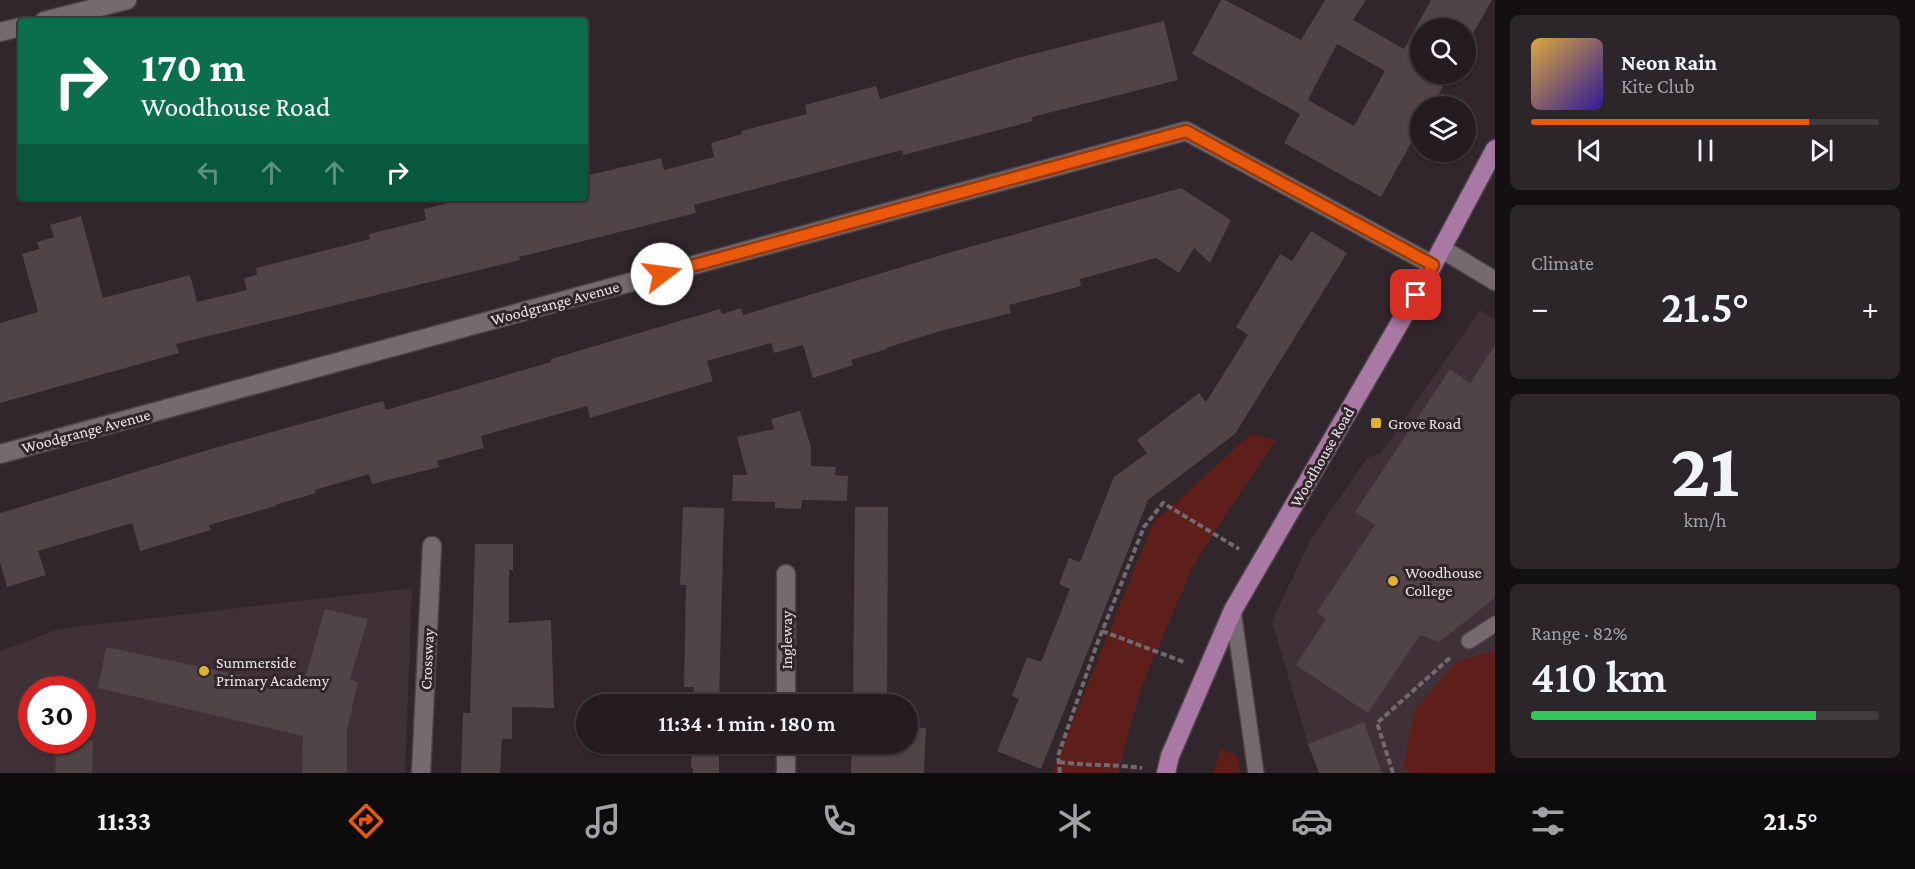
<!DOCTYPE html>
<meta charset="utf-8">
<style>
body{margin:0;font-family:"Crimson Pro",serif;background:#2c2529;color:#f1f3f6;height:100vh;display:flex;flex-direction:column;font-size:22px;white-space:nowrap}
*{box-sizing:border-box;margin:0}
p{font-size:20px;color:#a3a1a5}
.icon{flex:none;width:33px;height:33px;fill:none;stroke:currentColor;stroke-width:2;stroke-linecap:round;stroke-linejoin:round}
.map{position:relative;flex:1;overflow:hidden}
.sheet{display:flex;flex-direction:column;gap:15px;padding:15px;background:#140f12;width:420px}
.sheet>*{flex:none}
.guide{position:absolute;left:18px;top:18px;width:570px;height:183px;border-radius:6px;box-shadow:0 2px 4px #0004,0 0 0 2px #413a3e;background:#0b6e4f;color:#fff;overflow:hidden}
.controls{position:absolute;left:1410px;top:18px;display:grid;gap:12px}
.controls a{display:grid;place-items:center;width:66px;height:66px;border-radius:50%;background:#241c20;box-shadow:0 2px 4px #0004,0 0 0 2px #413a3e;font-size:30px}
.speed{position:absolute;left:18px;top:676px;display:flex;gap:12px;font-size:30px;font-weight:700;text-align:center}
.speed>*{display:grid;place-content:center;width:78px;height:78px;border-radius:50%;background:#241c20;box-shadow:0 2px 4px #0004,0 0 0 2px #413a3e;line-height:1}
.speed .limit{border:9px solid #d22;background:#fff;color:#111}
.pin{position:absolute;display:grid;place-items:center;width:51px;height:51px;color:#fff;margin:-26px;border-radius:12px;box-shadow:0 3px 9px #0006}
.me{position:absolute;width:66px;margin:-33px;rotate:75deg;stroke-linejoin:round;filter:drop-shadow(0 0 4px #0008)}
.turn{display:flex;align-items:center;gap:21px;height:126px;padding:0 24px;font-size:27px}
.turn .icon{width:78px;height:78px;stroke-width:2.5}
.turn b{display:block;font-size:42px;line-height:51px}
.lanes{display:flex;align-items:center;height:57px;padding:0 24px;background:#0003;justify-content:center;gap:30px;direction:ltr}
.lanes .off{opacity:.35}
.big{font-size:45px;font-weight:600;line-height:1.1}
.sheet .card{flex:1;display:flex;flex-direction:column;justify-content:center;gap:9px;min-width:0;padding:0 21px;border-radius:9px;background:#2c2529}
.sheet .dial{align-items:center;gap:0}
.dial b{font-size:78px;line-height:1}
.song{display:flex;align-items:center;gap:18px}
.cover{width:72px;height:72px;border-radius:9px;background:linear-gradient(135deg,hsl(40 70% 55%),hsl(250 70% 35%))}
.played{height:6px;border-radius:3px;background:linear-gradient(90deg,#ea580c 80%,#413a3e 80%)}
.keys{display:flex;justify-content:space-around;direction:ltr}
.heat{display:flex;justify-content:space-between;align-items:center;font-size:33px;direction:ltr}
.charge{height:9px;border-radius:4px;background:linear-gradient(90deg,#34c759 82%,#413a3e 0)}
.trip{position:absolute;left:576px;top:694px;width:342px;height:60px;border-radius:30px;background:#241c20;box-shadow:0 2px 4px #0004,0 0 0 2px #413a3e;font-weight:600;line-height:60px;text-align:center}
.tab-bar{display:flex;height:96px;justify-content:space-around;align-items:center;background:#0e0b0d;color:#a3a1a5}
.tab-bar .icon{width:42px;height:42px}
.tab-bar .selected{color:#ea580c}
.tab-bar b{font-size:27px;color:#f1f3f6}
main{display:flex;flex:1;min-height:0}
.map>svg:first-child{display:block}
</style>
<main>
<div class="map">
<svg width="1495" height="773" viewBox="0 0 1495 773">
<rect width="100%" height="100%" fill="#30262b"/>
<g fill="#403138" fill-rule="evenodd">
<polygon points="1480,310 1495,319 1495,773 1320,773 1308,744 1272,621 1310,541 1367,458 1381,453"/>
<path d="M412,588L405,773H0V651L59,629ZM32,690H82V741H32Z"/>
</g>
<g fill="#5e1e1a">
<polygon points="1251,434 1276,440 1213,534 1193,566 1141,688 1118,773 1052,773 1153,523"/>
<polygon points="1495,651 1495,773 1411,773 1403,768 1414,711 1457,661"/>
<polygon points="1221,748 1238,756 1240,773 1213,773"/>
</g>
<g fill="#504446" fill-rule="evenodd">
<path d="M1221,0H1225L1301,40L1325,0H1366L1353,20L1404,49L1431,0H1492L1466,46V28H1420V74H1450L1432,106H1420V127L1381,197L1284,143L1300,114L1192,54ZM1337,44L1385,71L1354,126L1308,100L1301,113Z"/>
<polygon points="1164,21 1178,80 1032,117 1033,121 903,155 902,150 694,205 696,213 519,257 520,260 176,344 179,353 0,403 0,323 38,312 22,254 39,249 37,242 54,237 50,225 81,216 103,298 190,275 197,302 247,290 244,278 257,275 256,268 370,239 369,234 426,220 424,209 468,198 585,198 585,176 661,158 664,170 714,157 711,143 742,134 741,131 807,114 805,105 876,86 880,99 1017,58"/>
<polygon points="1181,188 1231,220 1210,263 1194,248 1179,273 1156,258 1080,279 1081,286 1009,305 1011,313 937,332 886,348 887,349 851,360 853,365 813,378 803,345 774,353 771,343 707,361 713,381 590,418 587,406 481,436 484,448 437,461 439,467 372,484 369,474 315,490 316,493 275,505 276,506 209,525 211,530 140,551 132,523 38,551 46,575 7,587 0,562 0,513 211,449 383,401 386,410 551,362 551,359 720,309 722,314 741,308 743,315 948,253"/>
<polygon points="1311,231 1347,253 1235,434 1148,500 1041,769 997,751 1019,699 1012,696 1027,657 1041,662 1070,589 1059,584 1069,558 1080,562 1114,477 1147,453 1137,440 1199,393 1206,402 1248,335 1236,327 1280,254 1292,261"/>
<polygon points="1495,345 1495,598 1439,642 1420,635 1368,713 1296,665 1326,619 1317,612 1375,525 1355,512 1450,369 1470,383"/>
<polygon points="800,411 811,447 811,466 836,467 835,475 848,476 847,501 802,500 801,509 775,508 775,502 732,501 733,475 747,475 737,437 774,429 771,419"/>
<polygon points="683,507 724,508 719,705 694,705 694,687 684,687 686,585 680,585"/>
<polygon points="855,507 888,507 887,705 853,705"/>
<polygon points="475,544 513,544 513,570 509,570 509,623 551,620 554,708 512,707 512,739 502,739 500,773 461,773 463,713 470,713"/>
<polygon points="325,609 368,619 350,679 358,682 347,730 347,773 302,773 303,736 98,688 106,647 302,688"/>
<polygon points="1364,722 1382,773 1319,773 1308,744"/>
<polygon points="908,728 926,728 924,773 851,773 852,744 908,744"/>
<polygon points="56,741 93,741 92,773 55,773"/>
<polygon points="692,744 719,744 719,773 693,773 693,768 691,768"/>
</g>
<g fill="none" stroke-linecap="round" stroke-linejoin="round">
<defs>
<g id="lane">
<polyline points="1233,610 1256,773"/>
<polyline points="1469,641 1495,624"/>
</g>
<g id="street">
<polyline points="44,21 127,0"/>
<polyline points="0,32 21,27"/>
<polyline points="1442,249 1495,281"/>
<polyline points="0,454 1186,131 1433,265"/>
<polyline points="786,705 786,574"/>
<polyline points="421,773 432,546"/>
<polyline points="786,773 786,744"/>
</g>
<polyline id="primary" points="1166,773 1170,756 1233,610 1427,276 1495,149"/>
</defs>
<use href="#lane" stroke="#4b4346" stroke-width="18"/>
<use href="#street" stroke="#4b4346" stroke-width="21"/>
<use href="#primary" stroke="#4b4346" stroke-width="21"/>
<g stroke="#736a6e" stroke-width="4" stroke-dasharray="6 3" stroke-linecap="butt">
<polyline points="1102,631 1184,662"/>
<path d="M1059,762C1087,766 1114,764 1142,768"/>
<polyline points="1060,773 1058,756 1097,644 1144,527 1163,503 1239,549"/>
<polyline points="1393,773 1377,723 1451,657"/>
</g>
<use href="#lane" stroke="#756a6f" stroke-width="15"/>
<use href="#street" stroke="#756a6f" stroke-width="18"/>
<use href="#primary" stroke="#aa78a5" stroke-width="18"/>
</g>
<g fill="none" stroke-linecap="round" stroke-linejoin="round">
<defs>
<polyline id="route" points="662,274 1186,131 1433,265 1416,295"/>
</defs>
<use href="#route" stroke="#983908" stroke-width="15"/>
<use href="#route" stroke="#ea580c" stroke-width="10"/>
</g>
<g fill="#e1af34" stroke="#30262b" stroke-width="2">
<rect x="1370" y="417" width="12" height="12" rx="3"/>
<circle cx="1393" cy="581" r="6"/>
<circle cx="204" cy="671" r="6"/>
</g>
<g text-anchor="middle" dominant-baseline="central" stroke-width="6" stroke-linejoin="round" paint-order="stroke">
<g font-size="16" fill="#ede6e9" stroke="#30262b">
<text transform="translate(555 303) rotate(-15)">Woodgrange Avenue</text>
<text transform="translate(86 431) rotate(-15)">Woodgrange Avenue</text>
<text transform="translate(1322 457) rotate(-60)">Woodhouse Road</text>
<text transform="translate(786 640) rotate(-90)">Ingleway</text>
<text transform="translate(427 659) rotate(-87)">Crossway</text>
</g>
<g font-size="16" fill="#ede6e9" stroke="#30262b" text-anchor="start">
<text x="1388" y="423">Grove Road</text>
<text x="1405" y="572">Woodhouse<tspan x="1405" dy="18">College</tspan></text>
<text x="216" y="662">Summerside<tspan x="216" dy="18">Primary Academy</tspan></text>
</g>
</g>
</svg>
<div class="controls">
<a><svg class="icon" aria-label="search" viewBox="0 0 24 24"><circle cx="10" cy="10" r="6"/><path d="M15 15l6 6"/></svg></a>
<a><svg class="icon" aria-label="layers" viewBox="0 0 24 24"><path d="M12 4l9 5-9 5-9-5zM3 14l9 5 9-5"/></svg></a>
</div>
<div class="speed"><div class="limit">30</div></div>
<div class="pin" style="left:1416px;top:295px;background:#d93025"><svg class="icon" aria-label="arrive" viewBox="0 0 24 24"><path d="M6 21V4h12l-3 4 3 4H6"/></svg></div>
<svg class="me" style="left:662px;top:274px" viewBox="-20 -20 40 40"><circle r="19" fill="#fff"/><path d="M0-13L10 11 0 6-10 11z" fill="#ea580c"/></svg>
<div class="trip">11:34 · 1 min · 180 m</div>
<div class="guide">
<div class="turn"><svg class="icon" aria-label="right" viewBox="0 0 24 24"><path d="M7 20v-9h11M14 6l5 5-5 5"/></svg><div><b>170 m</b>Woodhouse Road</div></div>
<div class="lanes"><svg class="icon off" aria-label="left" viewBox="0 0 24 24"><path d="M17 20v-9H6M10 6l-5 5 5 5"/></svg><svg class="icon off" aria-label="ahead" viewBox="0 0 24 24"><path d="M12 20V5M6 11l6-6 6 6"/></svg><svg class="icon off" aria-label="ahead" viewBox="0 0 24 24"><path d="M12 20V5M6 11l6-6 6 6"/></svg><svg class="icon" aria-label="right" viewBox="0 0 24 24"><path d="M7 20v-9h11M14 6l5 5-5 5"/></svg></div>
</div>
</div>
<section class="sheet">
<div class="card">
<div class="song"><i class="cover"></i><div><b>Neon Rain</b><p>Kite Club</p></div></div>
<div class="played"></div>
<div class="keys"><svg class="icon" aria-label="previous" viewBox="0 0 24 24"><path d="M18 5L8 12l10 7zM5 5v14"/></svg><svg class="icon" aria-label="pause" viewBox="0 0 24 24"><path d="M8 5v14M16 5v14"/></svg><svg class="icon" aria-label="next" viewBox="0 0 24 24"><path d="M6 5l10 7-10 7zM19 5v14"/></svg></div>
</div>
<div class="card"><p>Climate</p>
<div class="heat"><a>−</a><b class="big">21.5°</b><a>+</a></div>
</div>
<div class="card dial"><b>21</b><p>km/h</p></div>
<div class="card"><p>Range · 82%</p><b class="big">410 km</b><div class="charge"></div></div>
</section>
</main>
<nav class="tab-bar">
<b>11:33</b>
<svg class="icon selected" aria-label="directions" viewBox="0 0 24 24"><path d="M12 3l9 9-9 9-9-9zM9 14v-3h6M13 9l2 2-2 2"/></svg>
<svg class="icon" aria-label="music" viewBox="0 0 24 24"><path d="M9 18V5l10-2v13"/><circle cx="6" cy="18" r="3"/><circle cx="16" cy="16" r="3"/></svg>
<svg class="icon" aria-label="phone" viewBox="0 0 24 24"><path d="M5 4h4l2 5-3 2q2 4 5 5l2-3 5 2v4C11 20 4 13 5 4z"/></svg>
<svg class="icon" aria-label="climate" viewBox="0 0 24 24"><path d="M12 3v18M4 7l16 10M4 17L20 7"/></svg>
<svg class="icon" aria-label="car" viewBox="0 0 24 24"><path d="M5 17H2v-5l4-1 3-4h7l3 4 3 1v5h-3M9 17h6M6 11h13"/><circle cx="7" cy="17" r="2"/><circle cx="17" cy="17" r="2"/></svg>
<svg class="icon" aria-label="filters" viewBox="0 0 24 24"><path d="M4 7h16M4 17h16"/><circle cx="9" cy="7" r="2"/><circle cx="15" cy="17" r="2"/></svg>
<b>21.5°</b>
</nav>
